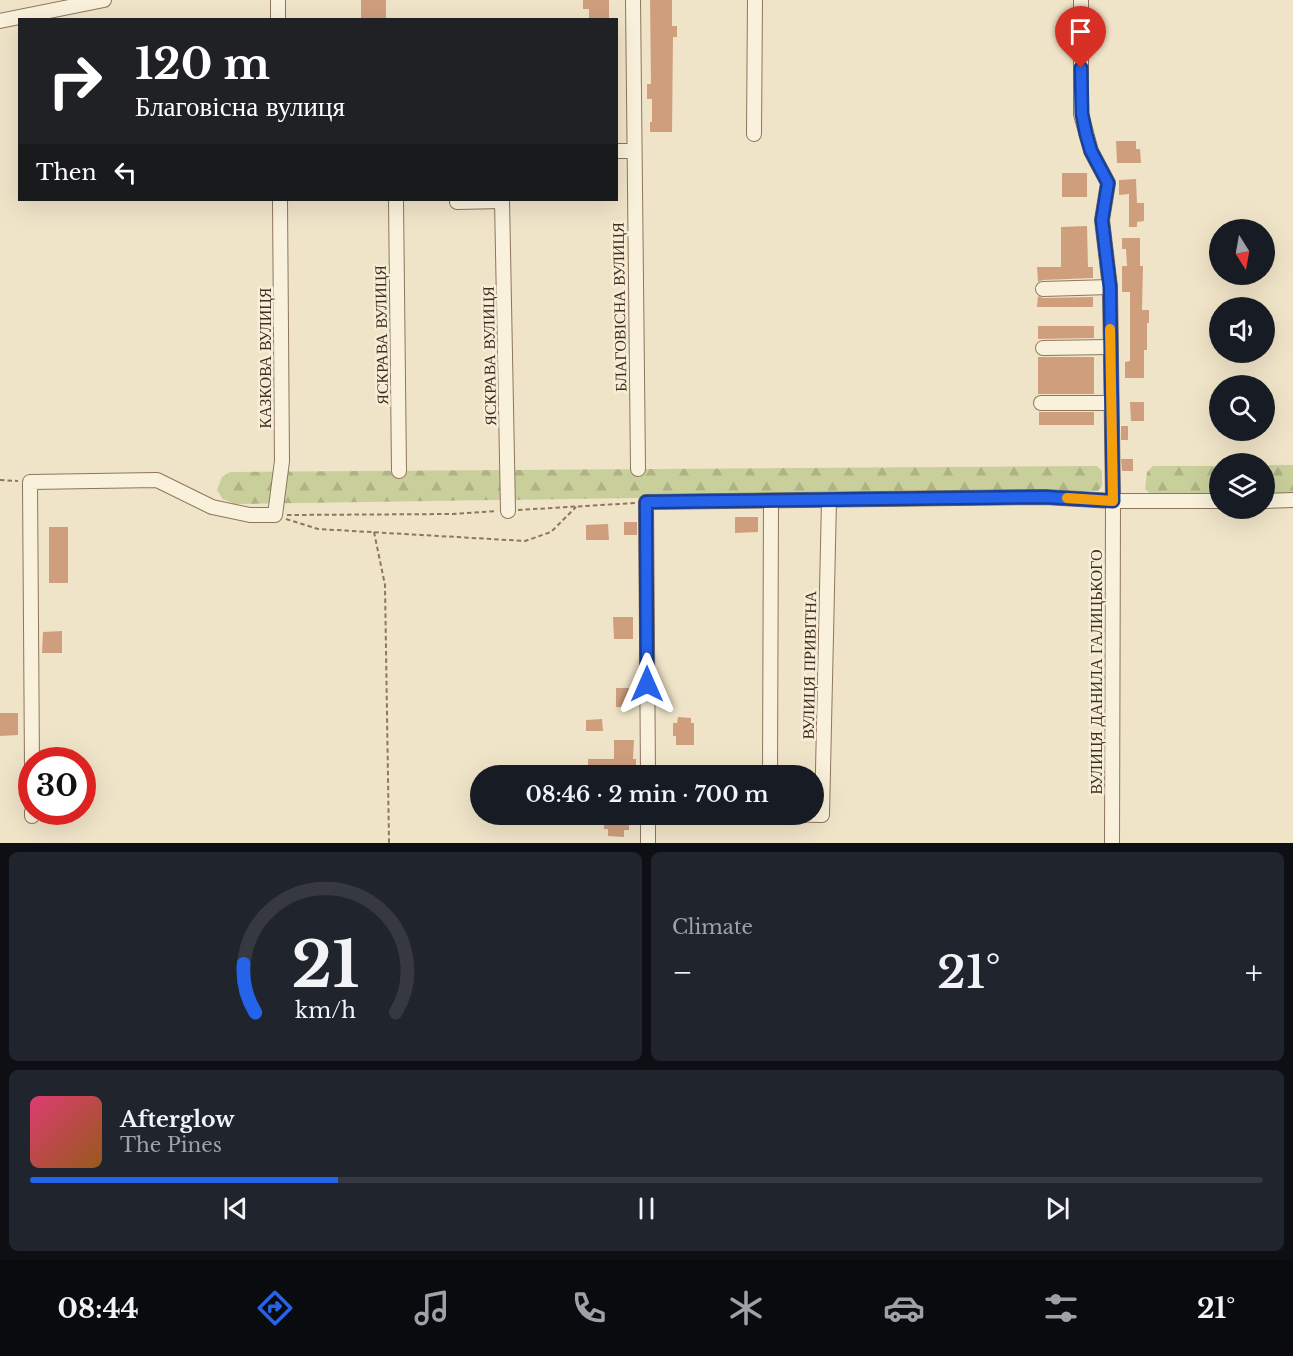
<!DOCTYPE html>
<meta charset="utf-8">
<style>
body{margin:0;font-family:"Libre Baskerville",serif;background:#20242c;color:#f1f3f6;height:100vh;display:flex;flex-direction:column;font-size:22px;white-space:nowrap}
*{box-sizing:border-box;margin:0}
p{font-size:20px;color:#9ea1a6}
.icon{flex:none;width:33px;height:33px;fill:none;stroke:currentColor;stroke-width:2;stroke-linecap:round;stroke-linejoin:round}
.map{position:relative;height:843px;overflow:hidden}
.panel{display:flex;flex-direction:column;gap:9px;padding:9px;background:#0d0f14;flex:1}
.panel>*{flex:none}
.banner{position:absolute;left:18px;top:18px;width:600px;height:183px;border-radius:0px;box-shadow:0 6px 24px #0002;background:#202124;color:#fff;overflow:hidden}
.needle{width:39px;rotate:169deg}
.controls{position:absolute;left:1209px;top:219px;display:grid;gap:12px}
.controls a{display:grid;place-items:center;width:66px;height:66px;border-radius:50%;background:#171b24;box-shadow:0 6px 24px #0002;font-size:30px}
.speed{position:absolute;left:18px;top:747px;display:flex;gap:12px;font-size:30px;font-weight:700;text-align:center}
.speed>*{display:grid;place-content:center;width:78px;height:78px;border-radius:50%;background:#171b24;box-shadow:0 6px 24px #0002;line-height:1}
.speed .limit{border:9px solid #d22;background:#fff;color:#111}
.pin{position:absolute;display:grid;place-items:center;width:51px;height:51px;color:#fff;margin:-62px -26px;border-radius:50% 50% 50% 0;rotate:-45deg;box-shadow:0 0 6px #0007}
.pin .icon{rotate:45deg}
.me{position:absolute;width:66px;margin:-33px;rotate:0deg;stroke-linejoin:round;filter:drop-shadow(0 0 4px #0008)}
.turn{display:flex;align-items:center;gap:21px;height:126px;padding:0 18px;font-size:27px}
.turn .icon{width:78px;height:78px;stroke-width:2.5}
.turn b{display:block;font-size:42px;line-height:51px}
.then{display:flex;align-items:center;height:57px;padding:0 18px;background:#0003;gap:12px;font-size:22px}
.big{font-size:45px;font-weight:600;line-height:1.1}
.panel .card{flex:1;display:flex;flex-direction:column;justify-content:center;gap:9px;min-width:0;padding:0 21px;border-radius:9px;background:#20242c}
.panel .dial{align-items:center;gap:0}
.dial svg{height:156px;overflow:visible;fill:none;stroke:#363941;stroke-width:7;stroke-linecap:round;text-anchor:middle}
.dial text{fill:#f1f3f6;stroke:none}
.song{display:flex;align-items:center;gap:18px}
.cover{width:72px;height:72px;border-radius:9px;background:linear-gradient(135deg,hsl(340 70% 55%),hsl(30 70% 35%))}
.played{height:6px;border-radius:3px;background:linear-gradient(90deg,#2563eb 25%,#363941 25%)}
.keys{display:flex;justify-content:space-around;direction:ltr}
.heat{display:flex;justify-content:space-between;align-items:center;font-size:33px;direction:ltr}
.panel .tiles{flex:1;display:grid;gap:9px;grid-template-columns:1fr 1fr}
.card:last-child{grid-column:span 2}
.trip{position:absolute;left:470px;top:765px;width:354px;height:60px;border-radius:30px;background:#171b24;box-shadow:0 6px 24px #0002;font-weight:600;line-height:60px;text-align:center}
.dock{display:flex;height:96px;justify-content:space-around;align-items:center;background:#090b0e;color:#9ea1a6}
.dock .icon{width:42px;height:42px}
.dock .on{color:#2563eb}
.dock b{font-size:27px;color:#f1f3f6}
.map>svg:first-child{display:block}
</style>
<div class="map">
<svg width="1293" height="843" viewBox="0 0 1293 843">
<defs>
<pattern id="forest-firs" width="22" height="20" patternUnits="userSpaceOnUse" patternTransform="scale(1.5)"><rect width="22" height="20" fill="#c9cf9b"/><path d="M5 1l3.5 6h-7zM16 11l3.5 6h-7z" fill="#aeb285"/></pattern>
</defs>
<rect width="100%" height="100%" fill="#f0e4c8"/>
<g fill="url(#forest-firs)">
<polygon points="1264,465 1293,465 1293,494 1265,494"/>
<polygon points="1097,466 1102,471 1102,486 1098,491 235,504 223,499 217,490 222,477 230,472"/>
<polygon points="1153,466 1219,466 1219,495 1152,495 1145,489 1147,472"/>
</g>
<g fill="#cf9f7d">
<rect x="361" y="0" width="25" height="20"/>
<polygon points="583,0 609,0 609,20 589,20 589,9 583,9"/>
<polygon points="650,0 672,0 672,26 677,26 677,37 673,37 672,132 650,132 650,122 652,122 652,99 647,99 647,84 651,84"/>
<polygon points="1116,141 1136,141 1136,149 1140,149 1141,163 1117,163"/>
<rect x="1062" y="173" width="25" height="24"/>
<polygon points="1136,179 1137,203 1144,203 1144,221 1137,222 1137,227 1129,227 1129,194 1119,195 1119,180"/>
<polygon points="1087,226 1088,267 1093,267 1093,278 1043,280 1038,282 1037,267 1061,267 1061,227"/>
<polygon points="1122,238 1140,238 1140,266 1143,266 1142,310 1149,310 1149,323 1147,323 1147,350 1144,350 1144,378 1125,378 1125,362 1130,361 1130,292 1122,292 1122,266 1127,266 1126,249 1122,249"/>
<polygon points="1038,296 1043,298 1093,297 1093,307 1037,307"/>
<polygon points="1038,326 1094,326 1094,338 1038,339"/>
<rect x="1038" y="357" width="56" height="37"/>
<polygon points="1130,402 1144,402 1144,421 1131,421"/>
<rect x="1039" y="412" width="55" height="13"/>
<rect x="1121" y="426" width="7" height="14"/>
<polygon points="1121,459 1133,459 1133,471 1122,471"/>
<polygon points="735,517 758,517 758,532 735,533"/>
<rect x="624" y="522" width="13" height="13"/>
<polygon points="608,524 609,540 586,540 586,525"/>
<rect x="49" y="527" width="19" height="56"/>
<polygon points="613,617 633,617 633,639 614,639"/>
<polygon points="62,631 62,653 42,653 43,632"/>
<rect x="616" y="688" width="19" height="19"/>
<polygon points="0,713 18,713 18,735 0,736"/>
<polygon points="678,717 691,718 691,723 694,723 694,745 676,745 676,736 673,736 673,723 677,723"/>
<polygon points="602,719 603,731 586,731 586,720"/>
<polygon points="614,740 634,740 633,759 636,759 636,771 628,771 628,775 588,775 588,759 614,759"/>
<polygon points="604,814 629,814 629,830 624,830 624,837 608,836 608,829 604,829"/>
</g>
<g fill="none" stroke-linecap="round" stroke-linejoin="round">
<defs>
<g id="minor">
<polyline points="278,0 278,20"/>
<polyline points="633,0 638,469"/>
<polyline points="1081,0 1081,114 1091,151 1108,183 1102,220 1110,287 1113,501 1112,843"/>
<polyline points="0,21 104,0"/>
<polyline points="754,134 755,0"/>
<polyline points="616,151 634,151"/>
<polyline points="396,200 399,471"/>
<polyline points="502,200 508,511"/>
<polyline points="457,202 502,201"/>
<polyline points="1043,289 1110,287"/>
<polyline points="1043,348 1110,347"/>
<polyline points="1041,403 1111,403"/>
<polyline points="1264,501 1293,500"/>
<polyline points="32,766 30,482 157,480 212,507 250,515 275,515 282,461 280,200"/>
<polyline points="648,776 646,502 1045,497 1113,501 1220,501"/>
<polyline points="770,776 771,501"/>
<polyline points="32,812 32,816"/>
<polyline points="648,814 648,843"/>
<polyline points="770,814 822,815 829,500"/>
</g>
</defs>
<use href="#minor" stroke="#8d765c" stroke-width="16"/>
<g stroke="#8d765c" stroke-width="2" stroke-dasharray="4.5 3" stroke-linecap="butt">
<polyline points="0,480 18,481"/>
<polyline points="518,510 635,503"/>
<polyline points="287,515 453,514 497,511"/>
<polyline points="286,519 318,529 525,541 551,532 576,507"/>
<polyline points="374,532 385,585 389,843"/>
</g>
<use href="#minor" stroke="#faf1dc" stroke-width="14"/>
</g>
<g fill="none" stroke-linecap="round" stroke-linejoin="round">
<defs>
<polyline id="route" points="647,684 646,502 1045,497 1113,501 1110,287 1102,220 1108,183 1091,151 1086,134 1082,114 1081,68"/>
</defs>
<use href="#route" stroke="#184099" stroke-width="15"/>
<use href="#route" stroke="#2563eb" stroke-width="10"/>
<polyline stroke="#f59e0b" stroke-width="10" points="1067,498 1113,501 1110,329"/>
</g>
<g text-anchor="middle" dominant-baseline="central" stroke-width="5" stroke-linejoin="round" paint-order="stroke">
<g font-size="16" fill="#3d2e20" stroke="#f7eed8">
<text transform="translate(619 307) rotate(-91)">БЛАГОВІСНА ВУЛИЦЯ</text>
<text transform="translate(381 335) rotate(-91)">ЯСКРАВА ВУЛИЦЯ</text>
<text transform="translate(489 356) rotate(-91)">ЯСКРАВА ВУЛИЦЯ</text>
<text transform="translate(265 358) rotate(-90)">КАЗКОВА ВУЛИЦЯ</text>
<text transform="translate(809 665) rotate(-89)">ВУЛИЦЯ ПРИВІТНА</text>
<text transform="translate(1096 672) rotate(-90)">ВУЛИЦЯ ДАНИЛА ГАЛИЦЬКОГО</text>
</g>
</g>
</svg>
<div class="controls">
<a><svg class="needle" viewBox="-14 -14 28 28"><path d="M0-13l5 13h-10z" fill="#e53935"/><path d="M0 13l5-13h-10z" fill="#9ea1a6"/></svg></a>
<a><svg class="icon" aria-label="sound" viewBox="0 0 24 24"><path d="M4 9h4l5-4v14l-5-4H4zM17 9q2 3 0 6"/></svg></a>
<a><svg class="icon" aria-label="search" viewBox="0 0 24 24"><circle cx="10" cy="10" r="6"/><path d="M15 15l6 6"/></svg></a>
<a><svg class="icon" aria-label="layers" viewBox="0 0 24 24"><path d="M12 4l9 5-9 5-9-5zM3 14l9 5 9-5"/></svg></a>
</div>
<div class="speed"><div class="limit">30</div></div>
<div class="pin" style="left:1081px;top:68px;background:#d93025"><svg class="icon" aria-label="arrive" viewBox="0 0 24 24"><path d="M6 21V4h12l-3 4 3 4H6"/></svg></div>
<svg class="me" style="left:647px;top:684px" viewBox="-20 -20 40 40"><path d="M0-17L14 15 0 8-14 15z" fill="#2563eb" stroke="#fff" stroke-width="4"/></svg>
<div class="trip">08:46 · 2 min · 700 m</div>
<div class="banner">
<div class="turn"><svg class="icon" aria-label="right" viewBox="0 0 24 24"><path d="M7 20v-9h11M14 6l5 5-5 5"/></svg><div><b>120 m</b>Благовісна вулиця</div></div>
<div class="then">Then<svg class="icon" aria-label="left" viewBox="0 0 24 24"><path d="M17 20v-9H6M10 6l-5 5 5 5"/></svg></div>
</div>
</div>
<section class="panel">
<div class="tiles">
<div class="card dial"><svg viewBox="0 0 100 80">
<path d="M14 69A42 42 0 1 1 86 69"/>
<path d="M14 69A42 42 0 0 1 8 44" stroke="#2563eb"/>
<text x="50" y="56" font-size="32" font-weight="700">21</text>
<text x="50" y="72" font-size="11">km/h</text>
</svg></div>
<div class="card"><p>Climate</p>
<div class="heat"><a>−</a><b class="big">21°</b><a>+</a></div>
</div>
<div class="card">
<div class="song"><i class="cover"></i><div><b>Afterglow</b><p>The Pines</p></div></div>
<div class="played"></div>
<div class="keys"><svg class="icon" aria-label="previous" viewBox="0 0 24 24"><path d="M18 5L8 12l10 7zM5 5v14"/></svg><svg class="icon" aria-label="pause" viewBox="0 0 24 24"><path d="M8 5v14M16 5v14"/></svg><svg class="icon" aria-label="next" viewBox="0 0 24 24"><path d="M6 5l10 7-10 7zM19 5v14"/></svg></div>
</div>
</div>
</section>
<nav class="dock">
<b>08:44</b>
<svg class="icon on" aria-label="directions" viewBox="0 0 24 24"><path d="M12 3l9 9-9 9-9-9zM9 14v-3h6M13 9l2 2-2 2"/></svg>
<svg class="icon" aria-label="music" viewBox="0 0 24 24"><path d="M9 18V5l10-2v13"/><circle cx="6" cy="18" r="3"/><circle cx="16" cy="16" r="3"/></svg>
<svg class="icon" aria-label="phone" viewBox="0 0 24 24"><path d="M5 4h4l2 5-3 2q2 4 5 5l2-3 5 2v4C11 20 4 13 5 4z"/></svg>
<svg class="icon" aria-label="climate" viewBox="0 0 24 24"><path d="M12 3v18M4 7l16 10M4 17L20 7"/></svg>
<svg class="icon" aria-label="car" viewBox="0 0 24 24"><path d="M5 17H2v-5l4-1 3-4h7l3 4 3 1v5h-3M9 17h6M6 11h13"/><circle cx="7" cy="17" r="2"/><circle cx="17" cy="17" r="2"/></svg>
<svg class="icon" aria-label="filters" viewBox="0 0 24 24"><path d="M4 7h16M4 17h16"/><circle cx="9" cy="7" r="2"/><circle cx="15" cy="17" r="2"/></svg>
<b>21°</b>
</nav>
